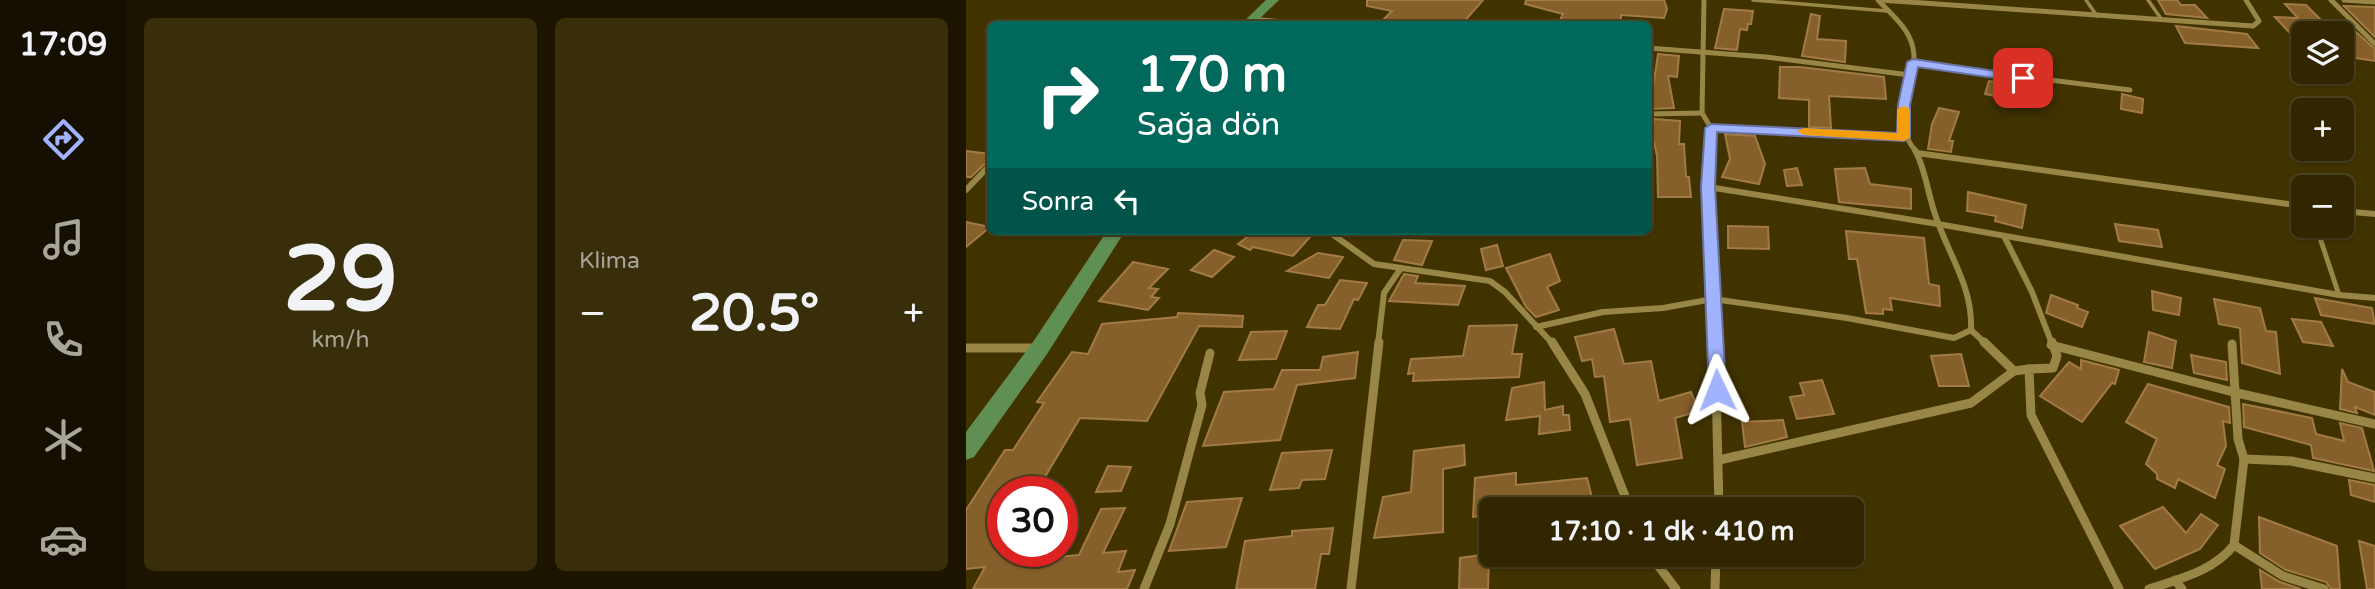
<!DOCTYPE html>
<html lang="tr">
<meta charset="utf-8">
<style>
body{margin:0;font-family:"Varela Round",sans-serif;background:#392e0a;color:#f1f3f6;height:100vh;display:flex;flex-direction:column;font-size:26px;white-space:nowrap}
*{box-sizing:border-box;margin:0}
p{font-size:23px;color:#a8a599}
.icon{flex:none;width:38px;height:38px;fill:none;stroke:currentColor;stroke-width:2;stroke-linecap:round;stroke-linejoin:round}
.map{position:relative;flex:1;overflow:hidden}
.drawer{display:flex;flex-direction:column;gap:18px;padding:18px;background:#1b1500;width:840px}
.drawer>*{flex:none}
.banner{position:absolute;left:21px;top:21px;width:665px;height:214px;border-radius:10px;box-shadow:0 2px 5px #0004,0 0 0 2px #4c4322;background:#00695c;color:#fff;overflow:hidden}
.controls{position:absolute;left:1325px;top:21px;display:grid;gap:14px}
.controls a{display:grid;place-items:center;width:63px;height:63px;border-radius:10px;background:#312600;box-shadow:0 2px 5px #0004,0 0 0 2px #4c4322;font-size:35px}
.speed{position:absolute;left:21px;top:476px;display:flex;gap:14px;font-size:35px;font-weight:700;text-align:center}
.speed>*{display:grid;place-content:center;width:91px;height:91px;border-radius:50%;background:#312600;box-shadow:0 2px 5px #0004,0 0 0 2px #4c4322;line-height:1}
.speed .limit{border:10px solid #d22;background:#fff;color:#111}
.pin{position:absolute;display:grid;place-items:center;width:60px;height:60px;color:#fff;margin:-30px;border-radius:14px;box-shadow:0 4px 10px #0006}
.me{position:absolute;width:77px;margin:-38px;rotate:358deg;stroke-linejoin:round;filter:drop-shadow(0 0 5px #0008)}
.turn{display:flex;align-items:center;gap:24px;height:147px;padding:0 35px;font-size:32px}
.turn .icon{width:91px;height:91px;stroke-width:2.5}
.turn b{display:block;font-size:49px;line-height:60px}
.then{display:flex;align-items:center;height:66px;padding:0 35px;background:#0003;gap:14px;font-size:26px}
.big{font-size:52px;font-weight:700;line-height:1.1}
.drawer .card{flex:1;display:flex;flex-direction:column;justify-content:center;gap:10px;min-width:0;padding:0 24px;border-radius:10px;background:#392e0a}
.drawer .dial{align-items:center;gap:0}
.dial b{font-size:91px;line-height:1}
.heat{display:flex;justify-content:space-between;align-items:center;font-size:38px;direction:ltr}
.drawer .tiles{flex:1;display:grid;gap:18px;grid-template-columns:repeat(2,1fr)}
.trip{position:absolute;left:513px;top:497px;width:385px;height:70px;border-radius:10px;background:#312600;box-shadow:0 2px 5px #0004,0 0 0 2px #4c4322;font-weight:700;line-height:70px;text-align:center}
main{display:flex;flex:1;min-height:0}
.menu{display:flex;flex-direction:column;width:126px;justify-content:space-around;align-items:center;background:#140f00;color:#a8a599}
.menu .icon{width:49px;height:49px}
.menu .on{color:#a1b3fd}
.menu b{font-size:32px;color:#f1f3f6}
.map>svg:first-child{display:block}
</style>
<main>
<nav class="menu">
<b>17:09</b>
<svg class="icon on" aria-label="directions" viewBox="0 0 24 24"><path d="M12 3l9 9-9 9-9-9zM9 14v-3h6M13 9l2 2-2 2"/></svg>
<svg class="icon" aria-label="music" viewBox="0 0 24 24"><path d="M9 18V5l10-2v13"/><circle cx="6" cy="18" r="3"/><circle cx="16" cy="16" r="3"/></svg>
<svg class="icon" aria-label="phone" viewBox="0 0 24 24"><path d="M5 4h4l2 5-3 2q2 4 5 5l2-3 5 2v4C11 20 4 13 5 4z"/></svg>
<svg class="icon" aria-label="climate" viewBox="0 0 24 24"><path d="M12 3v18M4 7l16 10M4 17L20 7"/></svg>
<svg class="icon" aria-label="car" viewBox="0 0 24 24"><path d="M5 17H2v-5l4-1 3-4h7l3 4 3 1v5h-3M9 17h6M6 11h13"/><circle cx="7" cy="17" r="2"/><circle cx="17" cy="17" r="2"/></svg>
</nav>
<section class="drawer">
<div class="tiles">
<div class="card dial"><b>29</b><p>km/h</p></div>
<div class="card"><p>Klima</p>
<div class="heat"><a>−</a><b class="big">20.5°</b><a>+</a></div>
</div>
</div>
</section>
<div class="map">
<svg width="1409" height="589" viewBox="0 0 1409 589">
<rect width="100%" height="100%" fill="#413300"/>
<g fill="#86602a" stroke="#a27a45" stroke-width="2">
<polygon points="401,0 517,0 496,24 413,24 426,11 401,6"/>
<polygon points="560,0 698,0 701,9 698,18 655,15 655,21 592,24 597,14 559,4"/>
<polygon points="1192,0 1211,0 1215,5 1229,5 1241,18 1200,14"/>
<polygon points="1319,4 1340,5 1355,20 1378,21 1409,49 1409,61 1376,56 1376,33 1337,33 1337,47 1309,17 1332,18"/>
<polygon points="1378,6 1409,7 1409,37"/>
<polygon points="758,9 787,11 785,24 782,24 781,30 774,29 771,50 749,48"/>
<polygon points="845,14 854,16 851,39 880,41 879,62 836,56"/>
<polygon points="1210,26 1281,34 1292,48 1219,43"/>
<polygon points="692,54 713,56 711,77 702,76 708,108 683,109 682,87 687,87"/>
<polygon points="814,67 834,67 918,77 920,99 863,96 865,128 843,127 843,100 813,98"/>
<polygon points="1023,81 1047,86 1043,99 1019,94"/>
<polygon points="1156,94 1177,99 1176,113 1155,109"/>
<polygon points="973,108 993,112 983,141 987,141 985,152 962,149 966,124"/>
<polygon points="688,119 714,121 713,144 718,144 720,177 723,177 725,197 692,197 691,156 688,142 685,142"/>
<polygon points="759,134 789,136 799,164 793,184 756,177 764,159"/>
<polygon points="0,151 24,154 24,159 5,177 0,177"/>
<polygon points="831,168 836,185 821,186 818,170"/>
<polygon points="899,168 904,184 945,189 945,209 873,202 869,169"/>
<polygon points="1002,192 1060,205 1056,228 1029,221 1030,216 1001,211"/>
<polygon points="0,222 24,227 0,247"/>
<polygon points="1149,224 1192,230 1196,247 1153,241"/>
<polygon points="762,226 802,227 803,249 762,248"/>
<polygon points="289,231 319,231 345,236 327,256 287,247 284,250 272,244"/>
<polygon points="880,231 958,238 963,284 973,286 974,306 924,298 926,310 917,309 917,314 900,313 891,259 883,259"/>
<polygon points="437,240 466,241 456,265 428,260"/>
<polygon points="531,245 537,266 520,270 515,249"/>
<polygon points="248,250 268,257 246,277 225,270"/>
<polygon points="352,253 377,257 363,278 321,271"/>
<polygon points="584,254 594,281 581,287 593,310 570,317 560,307 540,268"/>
<polygon points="167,262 202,269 183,288 192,289 185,297 193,298 182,310 133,301"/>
<polygon points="438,274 452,276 449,283 499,286 492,305 423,301"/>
<polygon points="374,280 401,283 392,300 388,299 374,329 341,327 352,305 359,305"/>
<polygon points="1186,291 1215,298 1213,315 1187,310"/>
<polygon points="1085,295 1112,305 1111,308 1122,312 1116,327 1080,313"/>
<polygon points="1349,298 1406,308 1409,324 1355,315"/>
<polygon points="1248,299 1294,308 1300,331 1310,332 1314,374 1276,363 1274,328 1253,324"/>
<polygon points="212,313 277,316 276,327 233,326 181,421 114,418 70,492 37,492 37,551 61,551 57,560 113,555 135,509 159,508 137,553 160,551 152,572 169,570 161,589 7,589 19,567 0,569 0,510 39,450 47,450 78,403 71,402 106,352 122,354 136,324 211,317"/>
<polygon points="1326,319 1355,322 1367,346 1337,342"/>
<polygon points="551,325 546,354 556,354 553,377 447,381 448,373 442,374 445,359 497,356 503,326"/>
<polygon points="648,329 658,364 685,361 693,401 725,392 733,411 709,418 716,458 671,465 664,419 644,422 638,376 629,377 626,359 616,361 609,337"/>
<polygon points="321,331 310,359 273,360 285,332"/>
<polygon points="1183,332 1210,341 1206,368 1178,362"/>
<polygon points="392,352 389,378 331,385 314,440 237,446 258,392 308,389 316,370 354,370 357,357"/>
<polygon points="995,354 1003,386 973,386 965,356"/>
<polygon points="1225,355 1260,362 1261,380 1228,373"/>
<polygon points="1115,360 1153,370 1149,384 1146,383 1116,422 1074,396 1103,362 1115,369"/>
<polygon points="1376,369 1382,382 1409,392 1409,415 1389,407 1391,413 1374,409"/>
<polygon points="856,380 868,414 831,419 824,397 838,395 834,383"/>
<polygon points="578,382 579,410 597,406 597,415 603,415 604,430 573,434 574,416 540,420 546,388"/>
<polygon points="1182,384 1263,407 1264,423 1257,421 1260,446 1251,465 1259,469 1249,498 1212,479 1209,488 1191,479 1191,474 1180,464 1191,439 1160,422"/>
<polygon points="1277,404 1346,418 1350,434 1378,441 1374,423 1396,428 1408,471 1347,458 1345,445 1278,427"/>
<polygon points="817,420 821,437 779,447 776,422"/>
<polygon points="498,445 499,465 477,469 477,532 408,538 417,497 445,492 448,451"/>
<polygon points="366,450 359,479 336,480 333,488 304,490 316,453"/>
<polygon points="142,466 165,467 155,491 130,492"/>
<polygon points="550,473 550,485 621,478 629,509 525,509 525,515 507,517 509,478"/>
<polygon points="1383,480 1409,485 1409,502 1385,495"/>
<polygon points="276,498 260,547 203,551 221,502"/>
<polygon points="1197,507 1220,533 1235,514 1252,525 1234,549 1189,569 1154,526"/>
<polygon points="1293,517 1371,546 1374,589 1365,589 1360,582 1320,570 1294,553"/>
<polygon points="367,528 363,554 355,554 349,589 270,589 279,541 326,536 326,531"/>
<polygon points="1393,541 1409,546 1409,589 1401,589"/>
<polygon points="523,554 522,589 493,589 494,558"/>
<polygon points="1294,570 1314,582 1335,589 1296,589"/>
</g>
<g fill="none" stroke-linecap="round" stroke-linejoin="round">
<g stroke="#988647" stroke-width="3.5">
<polyline points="787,0 921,11"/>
<polyline points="1120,0 1131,16"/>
<polyline points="1182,0 1196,20"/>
</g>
<polyline stroke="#988647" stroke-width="5" points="1350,226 1373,295"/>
<g stroke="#988647" stroke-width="5">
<polyline points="738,0 736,113 745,128 744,152"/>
<path d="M912,0C925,14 943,28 947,48C955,90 916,108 950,152"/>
<polyline points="914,0 1287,26 1293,21 1280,0"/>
<polyline points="1365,0 1409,44"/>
<polyline points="1378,0 1409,2"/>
<polyline points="285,19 340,24"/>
<polyline points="682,48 800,57 944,75"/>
<polyline points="947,63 1164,90"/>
<polyline points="682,114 736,113"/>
<polyline points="745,128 938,138"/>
</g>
<g stroke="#988647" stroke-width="6">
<polyline points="744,150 742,187 749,344"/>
<polyline points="682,151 685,163 682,166"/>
<polyline points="951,153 1337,206"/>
<polyline points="742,187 972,224 1373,295 1409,298"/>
<polyline points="0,190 24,165"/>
<polyline points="1376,211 1409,214"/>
<polyline points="362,231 408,264 524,281 539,292 587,344"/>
<polyline points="1038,236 1066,292 1086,344"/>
<path d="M570,327L637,312L697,308L747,299L881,318L988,338L1005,330C1007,287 983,256 970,217C962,196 960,170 949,150"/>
<polyline points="1005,330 1020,344"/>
<polyline points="412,344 418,293 435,268"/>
</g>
<g stroke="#988647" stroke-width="9">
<polyline points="586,342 619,394 664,509"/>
<polyline points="749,342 753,509"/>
<polyline points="1018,342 1048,371 1063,369"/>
<polyline points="1086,342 1091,356 1087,368 1063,369 1065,415 1153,589"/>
<polyline points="1266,344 1272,439 1278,459"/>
<polyline points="1085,345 1271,393 1409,424"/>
<polyline points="0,348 70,348"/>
<polyline points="753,460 1005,403 1048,371"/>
<polyline points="1268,545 1317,576 1358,589"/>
<polyline points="684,555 710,589"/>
<polyline points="1209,580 1216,589"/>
<polyline points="178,589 204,524 236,405 234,393 244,353"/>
<polyline points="385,589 413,342"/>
<polyline points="749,589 750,555"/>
<path d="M1183,589C1213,579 1248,571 1268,545L1278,459L1325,461L1409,478"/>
</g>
<g fill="#608f54" fill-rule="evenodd">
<polygon points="300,0 313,0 288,24 275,24"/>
<polygon points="141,231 159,231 81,354 8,457 0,460 0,432 67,342"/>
</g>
</g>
<polygon fill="#a1b3fd" stroke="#6974a4" stroke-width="2" points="947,59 1057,75 1063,78 1057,82 952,67 944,105 944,138 938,141 751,132 749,187 760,390 758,396 751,398 745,396 743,390 735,187 739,128 745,124 931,133 932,105 941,62"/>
<polygon fill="#f59e0b" points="938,106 944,109 944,138 938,141 838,135 831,131 838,128 931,133 931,109"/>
</svg>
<div class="controls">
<a><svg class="icon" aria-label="layers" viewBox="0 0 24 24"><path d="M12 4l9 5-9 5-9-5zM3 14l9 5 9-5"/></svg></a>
<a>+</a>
<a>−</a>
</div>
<div class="speed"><div class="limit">30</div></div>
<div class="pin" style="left:1057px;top:78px;background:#d93025"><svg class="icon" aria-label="arrive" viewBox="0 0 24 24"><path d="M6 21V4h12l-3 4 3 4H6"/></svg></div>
<svg class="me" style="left:751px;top:390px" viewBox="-20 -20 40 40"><path d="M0-17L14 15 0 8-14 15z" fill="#a1b3fd" stroke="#fff" stroke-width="4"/></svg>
<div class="trip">17:10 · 1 dk · 410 m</div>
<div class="banner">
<div class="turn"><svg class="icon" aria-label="right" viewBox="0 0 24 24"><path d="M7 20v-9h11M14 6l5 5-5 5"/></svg><div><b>170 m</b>Sağa dön</div></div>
<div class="then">Sonra<svg class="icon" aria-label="left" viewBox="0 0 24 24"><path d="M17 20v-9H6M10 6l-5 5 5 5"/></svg></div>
</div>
</div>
</main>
